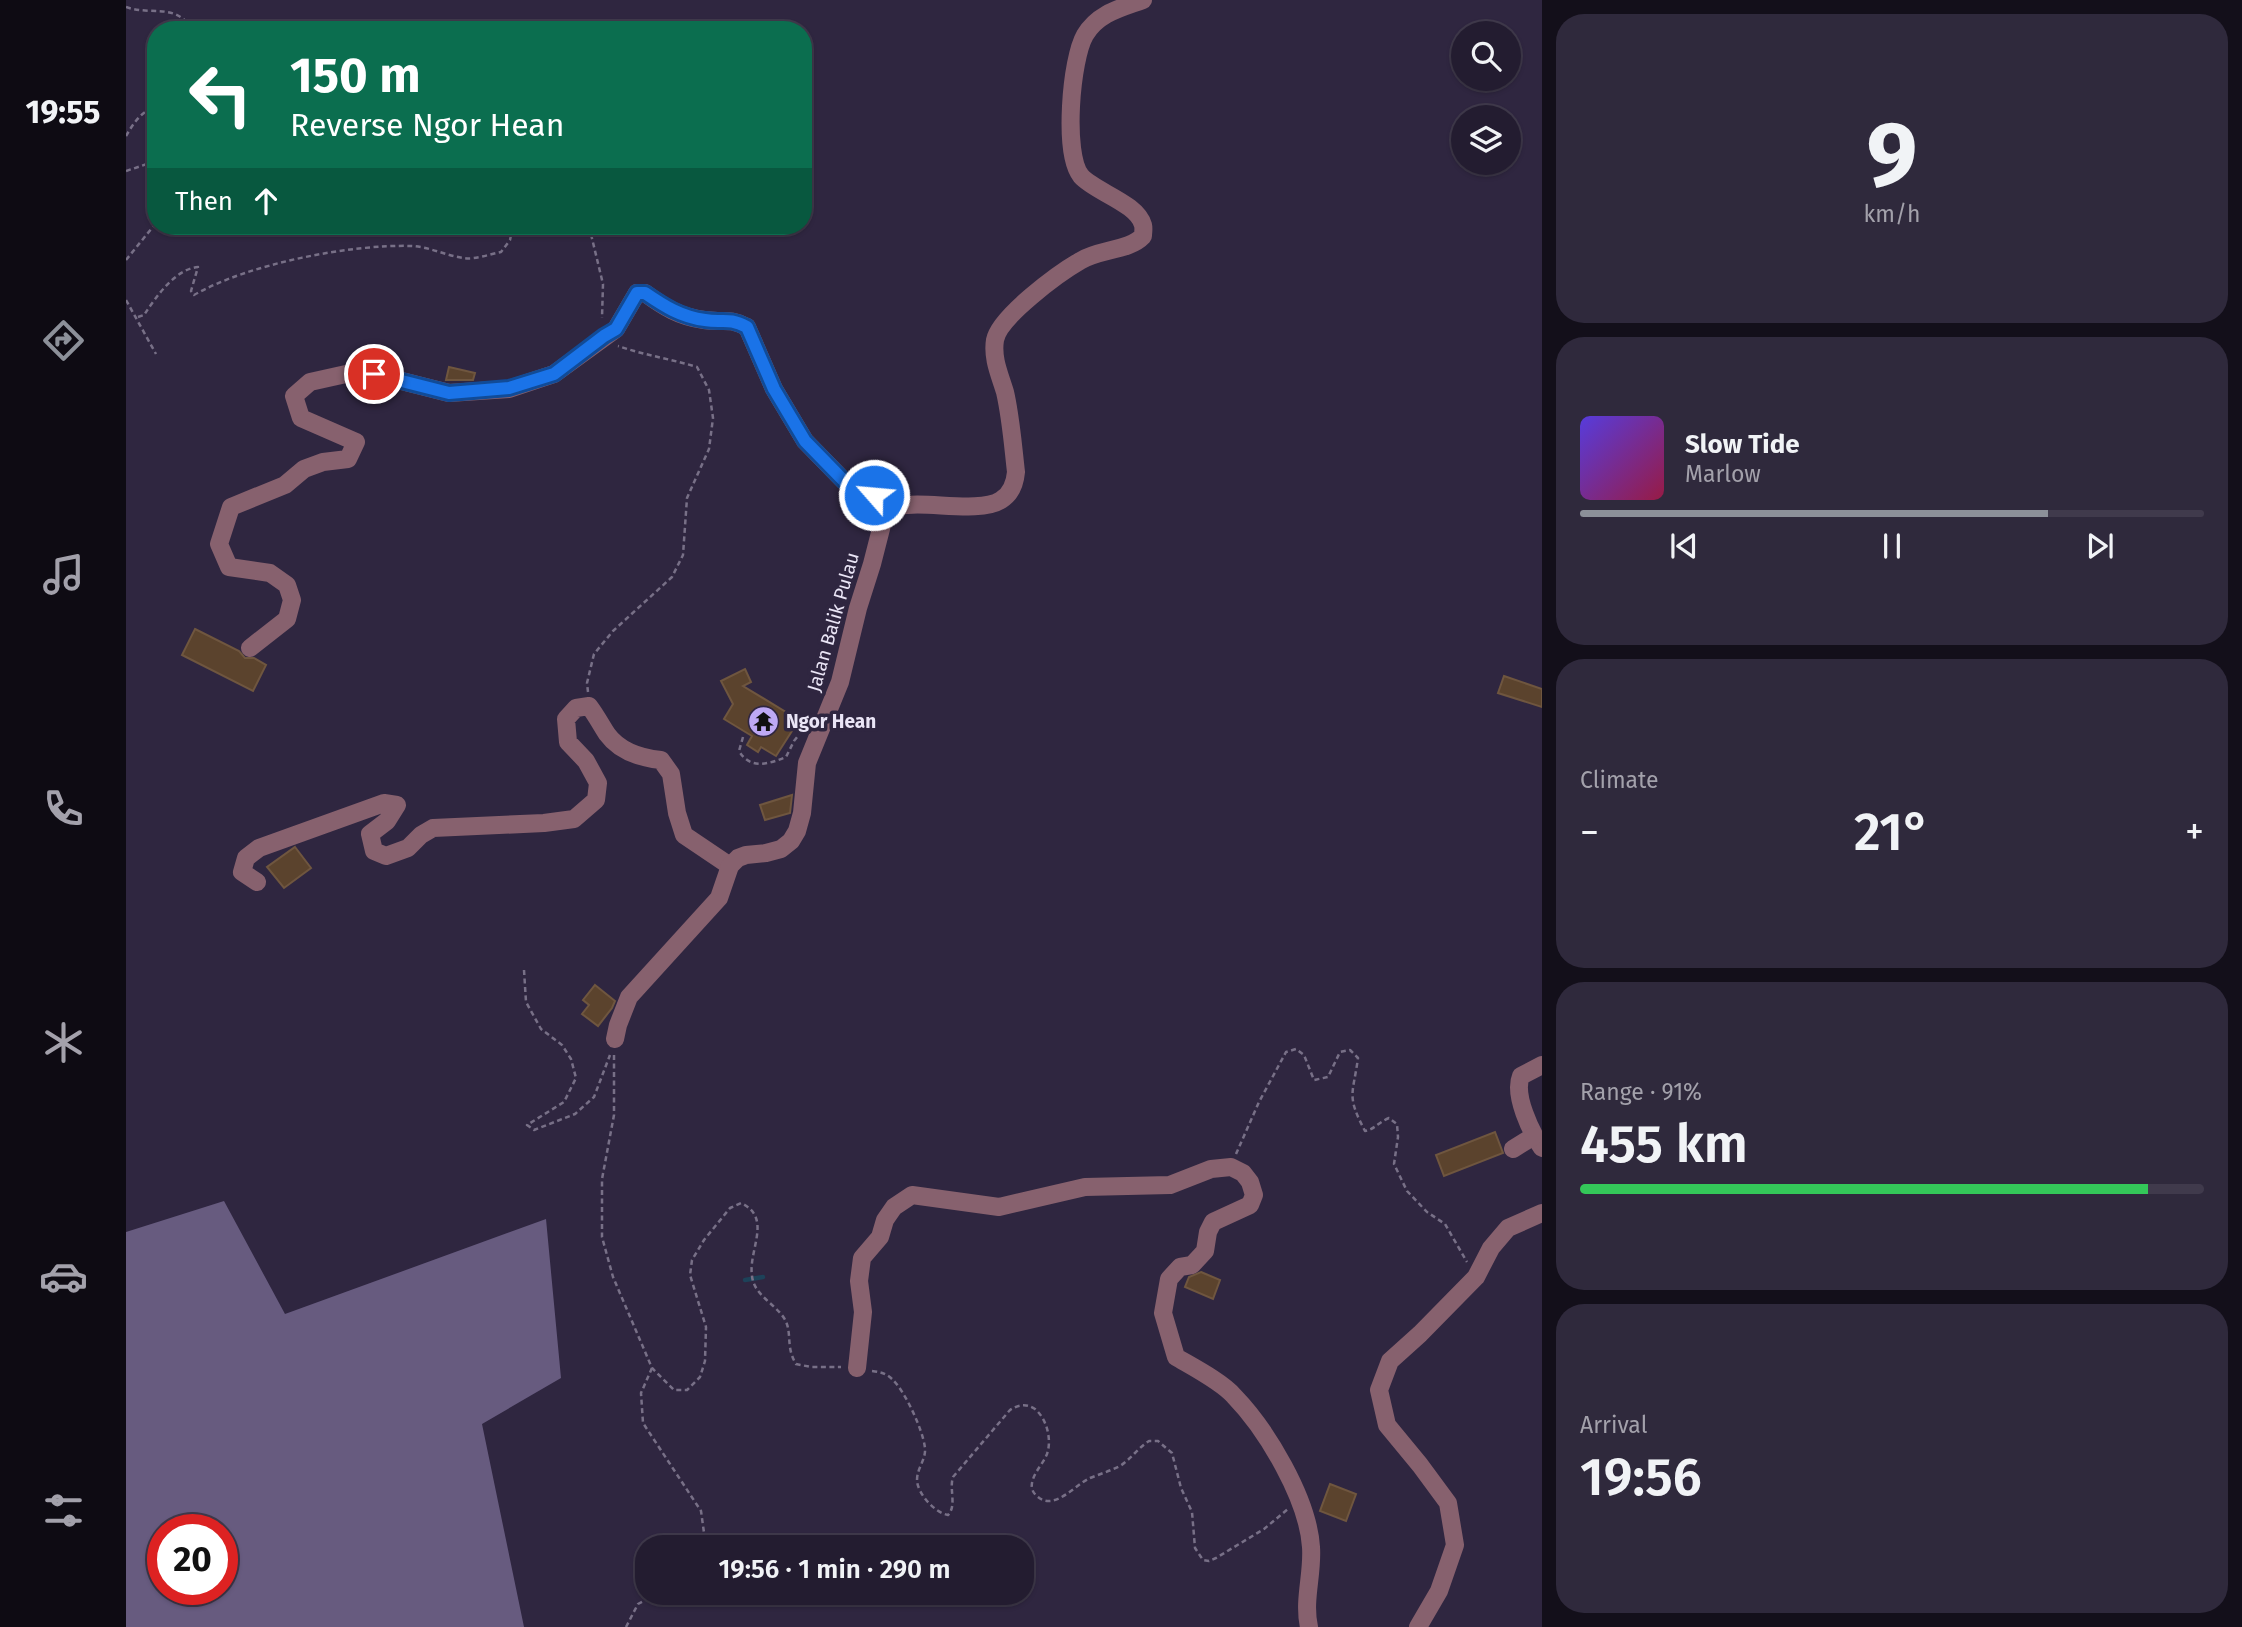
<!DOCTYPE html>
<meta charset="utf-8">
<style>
body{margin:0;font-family:"Fira Sans",sans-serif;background:#2f293c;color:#f1f3f6;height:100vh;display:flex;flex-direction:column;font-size:26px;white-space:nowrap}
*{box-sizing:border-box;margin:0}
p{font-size:23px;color:#a3a1ab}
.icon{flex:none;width:38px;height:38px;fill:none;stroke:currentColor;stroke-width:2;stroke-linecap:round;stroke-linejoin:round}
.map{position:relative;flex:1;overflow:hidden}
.side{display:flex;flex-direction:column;gap:14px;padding:14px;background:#130f1a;width:700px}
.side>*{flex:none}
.banner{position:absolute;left:21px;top:21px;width:665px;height:214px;border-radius:28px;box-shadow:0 2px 5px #0004,0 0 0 2px #403a4c;background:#0b6e4f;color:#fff;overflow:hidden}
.buttons{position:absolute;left:1325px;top:21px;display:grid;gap:14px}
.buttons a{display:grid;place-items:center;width:70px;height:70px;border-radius:50%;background:#231c30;box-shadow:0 2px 5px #0004,0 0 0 2px #403a4c;font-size:35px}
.speed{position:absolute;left:21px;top:1514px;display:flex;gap:14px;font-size:35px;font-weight:700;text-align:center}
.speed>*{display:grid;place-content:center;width:91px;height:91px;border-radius:50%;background:#231c30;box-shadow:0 2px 5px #0004,0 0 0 2px #403a4c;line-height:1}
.speed .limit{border:10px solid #d22;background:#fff;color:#111}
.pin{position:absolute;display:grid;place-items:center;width:60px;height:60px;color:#fff;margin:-30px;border:4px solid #fff;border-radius:50%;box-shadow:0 2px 7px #0007}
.me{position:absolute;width:77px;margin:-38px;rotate:297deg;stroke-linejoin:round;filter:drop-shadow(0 0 5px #0008)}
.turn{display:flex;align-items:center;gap:24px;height:147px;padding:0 28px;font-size:32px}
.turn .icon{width:91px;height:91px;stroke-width:2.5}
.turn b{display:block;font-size:49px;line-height:60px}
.then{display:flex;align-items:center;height:66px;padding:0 28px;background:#0003;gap:14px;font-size:26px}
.big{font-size:52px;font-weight:600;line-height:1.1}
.side .card{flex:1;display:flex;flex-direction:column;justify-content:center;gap:10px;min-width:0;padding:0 24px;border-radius:28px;background:#2f293c}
.side .dial{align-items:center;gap:0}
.dial b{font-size:91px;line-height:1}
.song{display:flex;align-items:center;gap:21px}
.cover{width:84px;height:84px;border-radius:10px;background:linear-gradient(135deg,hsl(250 70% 55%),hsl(340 70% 35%))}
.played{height:7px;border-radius:4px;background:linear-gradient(90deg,#8c9099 75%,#403a4c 75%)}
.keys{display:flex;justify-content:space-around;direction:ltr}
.heat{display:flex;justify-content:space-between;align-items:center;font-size:38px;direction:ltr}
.charge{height:10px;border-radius:5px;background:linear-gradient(90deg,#34c759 91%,#403a4c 0)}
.trip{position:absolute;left:509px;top:1535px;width:399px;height:70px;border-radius:28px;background:#231c30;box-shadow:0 2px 5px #0004,0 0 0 2px #403a4c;font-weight:600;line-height:70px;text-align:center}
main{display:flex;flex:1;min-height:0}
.dock{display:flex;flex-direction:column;width:126px;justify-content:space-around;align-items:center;background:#0e0b13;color:#a3a1ab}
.dock .icon{width:49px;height:49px}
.dock .on{color:#8c9099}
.dock b{font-size:32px;color:#f1f3f6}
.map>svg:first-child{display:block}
</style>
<main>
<nav class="dock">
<b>19:55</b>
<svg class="icon on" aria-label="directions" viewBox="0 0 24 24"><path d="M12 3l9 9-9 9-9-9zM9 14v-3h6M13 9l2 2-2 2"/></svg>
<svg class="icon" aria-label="music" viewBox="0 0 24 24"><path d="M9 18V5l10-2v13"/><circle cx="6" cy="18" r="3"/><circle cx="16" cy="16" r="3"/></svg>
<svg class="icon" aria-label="phone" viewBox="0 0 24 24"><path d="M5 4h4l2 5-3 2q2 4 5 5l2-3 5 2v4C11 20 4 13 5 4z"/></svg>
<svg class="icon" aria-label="climate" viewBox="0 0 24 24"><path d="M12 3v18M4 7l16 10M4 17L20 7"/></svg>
<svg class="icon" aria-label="car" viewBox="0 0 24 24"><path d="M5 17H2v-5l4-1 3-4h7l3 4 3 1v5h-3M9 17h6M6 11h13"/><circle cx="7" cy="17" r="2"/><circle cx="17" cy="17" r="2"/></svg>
<svg class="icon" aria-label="filters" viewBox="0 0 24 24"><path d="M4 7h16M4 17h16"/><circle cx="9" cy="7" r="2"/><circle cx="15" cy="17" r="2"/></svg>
</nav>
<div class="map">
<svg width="1416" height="1627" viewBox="0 0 1416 1627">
<rect width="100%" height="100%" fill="#2f2640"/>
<path fill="#675b7f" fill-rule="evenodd" d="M98,1201L159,1314L420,1219L435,1378L356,1424L398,1627H0V1232ZM37,1530H96V1589H37Z"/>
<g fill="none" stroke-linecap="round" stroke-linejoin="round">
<polyline stroke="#1d4259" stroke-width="4.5" points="619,1280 637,1277"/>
</g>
<g fill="#5b432d" stroke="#6f563f" stroke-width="2">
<polygon points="323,367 349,373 347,380 320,380"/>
<polygon points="69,629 113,651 119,658 128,658 140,665 127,691 56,655"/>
<polygon points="619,669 625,682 617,686 673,720 650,756 635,747 632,752 621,745 626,736 598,719 607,704 595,681"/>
<polygon points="1378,676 1416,689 1416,707 1372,693"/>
<polygon points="666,795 664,813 639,820 634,805"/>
<polygon points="169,847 185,868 158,888 141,867"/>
<polygon points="469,985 489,1001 486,1008 472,1026 456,1014 463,1005 457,1000"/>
<polygon points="1369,1132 1377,1153 1318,1176 1310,1155"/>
<polygon points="1075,1272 1094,1280 1087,1299 1059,1287 1063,1277"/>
<polygon points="1204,1484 1230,1494 1220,1521 1194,1511"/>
</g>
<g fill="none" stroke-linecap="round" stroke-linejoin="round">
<g stroke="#787087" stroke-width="2.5" stroke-dasharray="5 3.5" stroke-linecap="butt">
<path d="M0,7C24,16 51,2 66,30"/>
<path d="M0,136C7,124 16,110 30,107"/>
<polyline points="0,171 30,161"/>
<polyline points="463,226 477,284 476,318"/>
<polyline points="0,260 30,223"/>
<polyline points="0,300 30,354"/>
<path d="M12,317L18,315C30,297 49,269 72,267L65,291L68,295C122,264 224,244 286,246C304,247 321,256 338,258C349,260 364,254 375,252L384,240L387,226"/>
<path d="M462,692L461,683L468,654L487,631L546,577L557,555L561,498L583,449L587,418L583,390L571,367C545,359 518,355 492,346"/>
<path d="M617,737L613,751C624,770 643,764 660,757L668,741L676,731"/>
<polyline points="398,970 400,1002 415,1029 436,1045 445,1059 450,1078 438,1102 401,1125 408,1130 449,1114 468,1097 484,1055"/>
<path d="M488,1055V1115L476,1179V1237L487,1277L526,1368L548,1390H561L574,1377L579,1361L580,1327L564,1275L566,1260L578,1240L604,1208L615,1203C647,1218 622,1250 626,1276C628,1295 648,1303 658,1318C667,1332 659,1346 670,1364L685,1367H715"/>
<path d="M1110,1154L1133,1102L1160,1052L1170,1049L1178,1055L1188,1080L1202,1077L1214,1052L1224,1050L1232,1058C1227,1095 1220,1095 1239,1131C1249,1129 1253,1122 1263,1118L1271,1124L1272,1137L1268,1164L1281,1191L1301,1212L1319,1224L1341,1262"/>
<polyline points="526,1368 515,1393 517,1423 575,1511 579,1540 576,1547"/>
<path d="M746,1371C754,1372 760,1373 766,1379C779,1391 797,1430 799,1448C800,1460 791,1468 791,1480C791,1493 809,1513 822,1515C831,1506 823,1489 827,1477L884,1410C892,1405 900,1403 909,1409C921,1419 926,1440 921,1454C917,1464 908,1472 906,1483C905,1489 907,1493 912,1497C929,1511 950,1484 964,1478C974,1474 984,1471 994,1466C1005,1459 1012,1448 1023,1441H1032L1046,1453L1055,1488L1066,1512L1069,1548L1077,1560L1083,1561L1090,1558L1138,1529L1162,1509"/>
<polyline points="500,1627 512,1604 534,1592"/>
</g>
<g stroke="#87616e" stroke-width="18">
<path d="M124,648L161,619L166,600L161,585L144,573L103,567L93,544L105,507L159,485L178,469L197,462L222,459L230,442L175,418L168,396L184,382L220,374H248L323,393L383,389L428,374L490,329L511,293H519C538,307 554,317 578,320C597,323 602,317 621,327L648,389L679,441L718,481L748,495L765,508"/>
<path d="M131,882L116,872L120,858L133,848L258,803L271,805L261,821L244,834L248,851L260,856L282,848L295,835L307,828L418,823L448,819L470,800L472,783L460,761L442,742L440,719L450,708L463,706C470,715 475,725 481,734C494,752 515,758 535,760L545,774L551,813L558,835L604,866"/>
<path d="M489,1039L492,1025L503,997L593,898L604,866L612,858L620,855L640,853L655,849L665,841L671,831L676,813L681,763L714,682L732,608L746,564L757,521L765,508C770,507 776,505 781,505C806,502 855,513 875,500C885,494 889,483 890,472C887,446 885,418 879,392C874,375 866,359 869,340C873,317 933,273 954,261C973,249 1003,251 1017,236C1017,232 1018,229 1017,225C1011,203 969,192 955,176C937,154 945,59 959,35C972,13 995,8 1017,0"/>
<path d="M1416,1065L1395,1076C1387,1095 1405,1132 1416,1148"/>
<polyline points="1387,1149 1408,1136"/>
<path d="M731,1368L737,1312L733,1281L736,1258L754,1237L759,1220L768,1207L786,1195L873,1207L959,1187L1044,1185L1085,1169L1105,1167L1117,1173L1124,1182L1128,1195L1124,1205L1087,1222L1082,1232L1079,1251L1066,1265L1054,1267L1043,1279L1037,1313L1050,1357C1067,1367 1096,1382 1108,1396C1141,1430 1182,1499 1185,1547C1187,1574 1177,1600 1183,1627"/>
<polyline points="1292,1627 1313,1591 1329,1545 1322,1503 1294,1465 1261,1425 1253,1390 1264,1361 1294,1334 1350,1277 1365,1248 1382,1228 1416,1213"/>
</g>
</g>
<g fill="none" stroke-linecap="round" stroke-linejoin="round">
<defs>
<path id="route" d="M248,374L323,393L383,388L428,374L478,336L490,329L511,293H519C538,306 555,317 579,320C597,323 602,317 621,327L648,389L679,441L718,481L748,495"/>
</defs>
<use href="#route" stroke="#114b97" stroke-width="18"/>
<use href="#route" stroke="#1a73e8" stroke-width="12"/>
</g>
<defs>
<symbol id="temple-disc" viewBox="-11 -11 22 22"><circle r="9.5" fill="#bea9f5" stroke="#2f2640"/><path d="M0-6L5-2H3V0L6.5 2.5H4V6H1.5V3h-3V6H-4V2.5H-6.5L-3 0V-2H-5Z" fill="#111"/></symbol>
</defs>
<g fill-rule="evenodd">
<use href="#temple-disc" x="620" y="704" width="35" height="35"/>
</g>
<g text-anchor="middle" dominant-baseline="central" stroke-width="7" stroke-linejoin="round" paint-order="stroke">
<g font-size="19" fill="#eae5f6" stroke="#2f2640">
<text transform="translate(707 622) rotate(-74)">Jalan Balik Pulau</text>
</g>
<g font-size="19" font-weight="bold" fill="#eae5f6" stroke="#2f2640" text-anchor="start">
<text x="660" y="721">Ngor Hean</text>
</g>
</g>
</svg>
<div class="buttons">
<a><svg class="icon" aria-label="search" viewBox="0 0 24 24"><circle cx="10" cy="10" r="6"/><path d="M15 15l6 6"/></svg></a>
<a><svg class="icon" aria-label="layers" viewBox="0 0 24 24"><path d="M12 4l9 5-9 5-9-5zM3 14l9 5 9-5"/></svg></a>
</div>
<div class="speed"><div class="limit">20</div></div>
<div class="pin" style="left:248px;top:374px;background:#d93025"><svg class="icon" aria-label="arrive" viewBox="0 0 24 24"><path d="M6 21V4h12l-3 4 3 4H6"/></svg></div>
<svg class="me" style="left:748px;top:495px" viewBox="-20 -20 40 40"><circle r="17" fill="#1a73e8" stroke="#fff" stroke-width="3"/><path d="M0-11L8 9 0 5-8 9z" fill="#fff"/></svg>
<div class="trip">19:56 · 1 min · 290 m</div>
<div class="banner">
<div class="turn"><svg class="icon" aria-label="left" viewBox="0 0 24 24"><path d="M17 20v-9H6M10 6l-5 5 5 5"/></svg><div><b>150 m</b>Reverse Ngor Hean</div></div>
<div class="then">Then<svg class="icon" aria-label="ahead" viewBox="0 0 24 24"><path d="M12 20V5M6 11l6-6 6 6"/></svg></div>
</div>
</div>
<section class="side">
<div class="card dial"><b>9</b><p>km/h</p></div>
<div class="card">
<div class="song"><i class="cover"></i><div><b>Slow Tide</b><p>Marlow</p></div></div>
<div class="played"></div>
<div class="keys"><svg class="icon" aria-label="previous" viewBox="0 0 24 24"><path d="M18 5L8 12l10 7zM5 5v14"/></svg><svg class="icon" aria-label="pause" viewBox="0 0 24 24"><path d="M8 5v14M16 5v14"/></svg><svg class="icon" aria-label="next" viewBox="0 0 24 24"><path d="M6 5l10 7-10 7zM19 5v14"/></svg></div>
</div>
<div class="card"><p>Climate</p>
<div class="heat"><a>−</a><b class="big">21°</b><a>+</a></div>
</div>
<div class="card"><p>Range · 91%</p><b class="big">455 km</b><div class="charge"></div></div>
<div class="card"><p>Arrival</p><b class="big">19:56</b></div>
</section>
</main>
